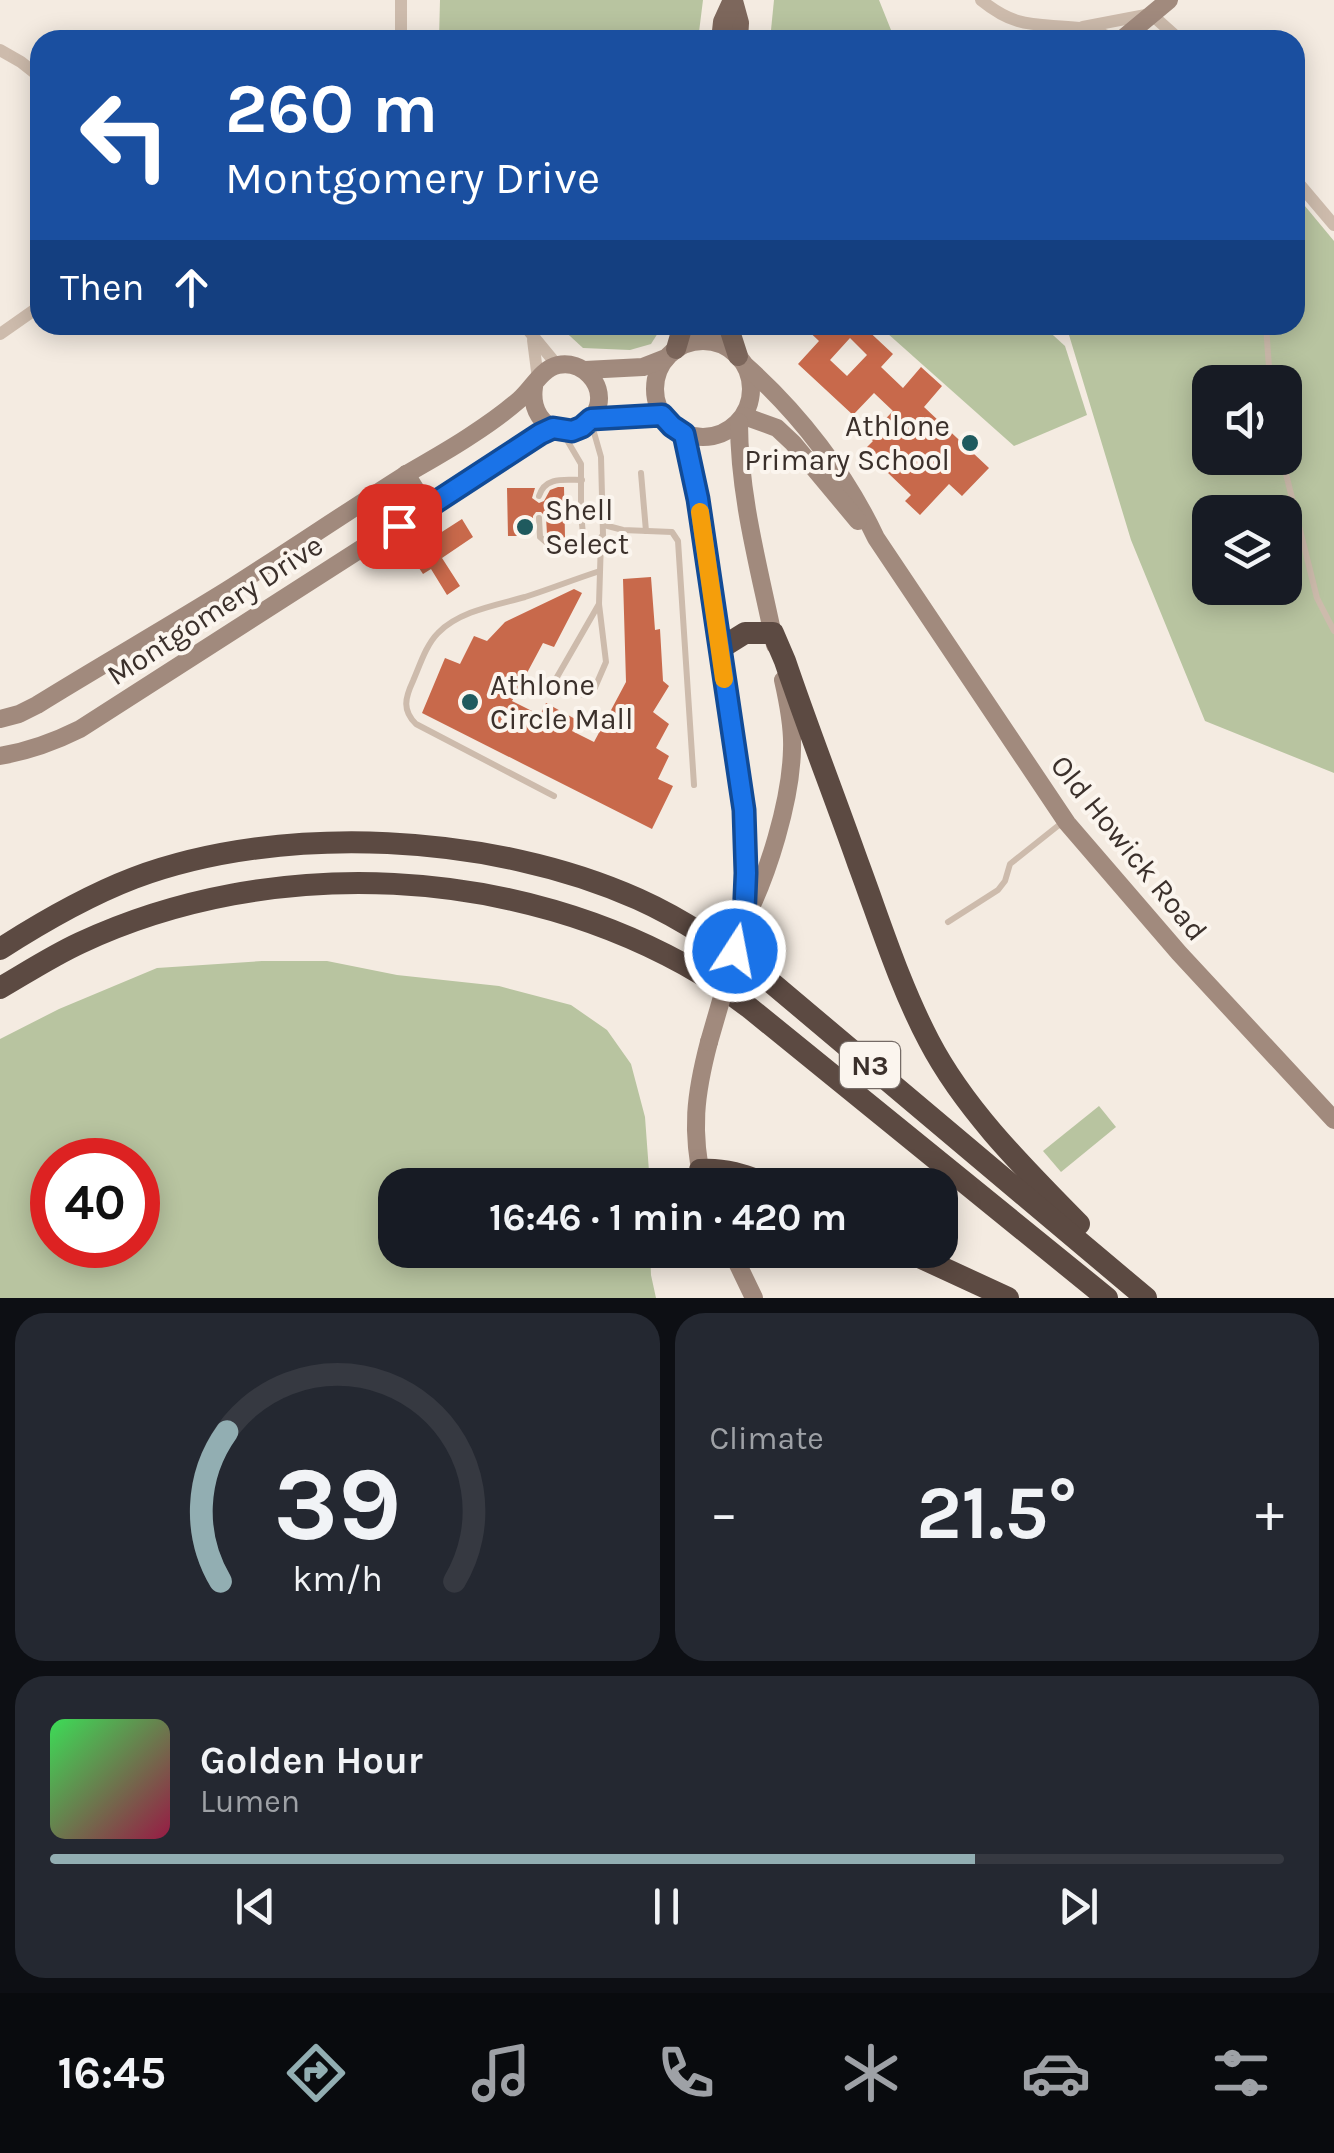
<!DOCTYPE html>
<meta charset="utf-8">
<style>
body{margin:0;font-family:Karla,sans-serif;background:#242831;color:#f1f3f6;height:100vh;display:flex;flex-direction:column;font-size:38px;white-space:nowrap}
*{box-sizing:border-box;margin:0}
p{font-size:32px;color:#9ea1a6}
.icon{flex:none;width:55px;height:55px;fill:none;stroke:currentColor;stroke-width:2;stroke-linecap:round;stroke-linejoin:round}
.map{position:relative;height:1298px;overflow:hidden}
.drawer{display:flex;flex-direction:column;gap:15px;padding:15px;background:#0d0f14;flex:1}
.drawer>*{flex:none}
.hud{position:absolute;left:30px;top:30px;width:1275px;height:305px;border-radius:30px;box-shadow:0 5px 25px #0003;background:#1a4fa0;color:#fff;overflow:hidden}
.buttons{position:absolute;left:1192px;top:365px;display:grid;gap:20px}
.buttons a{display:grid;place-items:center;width:110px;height:110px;border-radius:20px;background:#171b24;box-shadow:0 5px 25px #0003;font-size:50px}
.speed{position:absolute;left:30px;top:1138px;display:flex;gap:20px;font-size:50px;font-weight:700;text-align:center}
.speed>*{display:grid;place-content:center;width:130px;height:130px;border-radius:50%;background:#171b24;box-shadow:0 5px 25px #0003;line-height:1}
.speed .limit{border:15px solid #d22;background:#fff;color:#111}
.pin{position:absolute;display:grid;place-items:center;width:85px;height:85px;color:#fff;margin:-42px;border-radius:20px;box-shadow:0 5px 15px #0006}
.me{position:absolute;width:110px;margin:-55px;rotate:11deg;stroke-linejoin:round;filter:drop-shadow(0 0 8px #0008)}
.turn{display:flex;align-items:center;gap:35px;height:210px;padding:0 30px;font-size:45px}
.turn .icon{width:130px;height:130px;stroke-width:2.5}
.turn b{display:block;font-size:70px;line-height:85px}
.then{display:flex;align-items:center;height:95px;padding:0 30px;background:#0003;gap:20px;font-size:38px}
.big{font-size:75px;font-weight:700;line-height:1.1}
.drawer .tile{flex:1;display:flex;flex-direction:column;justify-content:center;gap:15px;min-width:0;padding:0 35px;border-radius:30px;background:#242831}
.drawer .dial{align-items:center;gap:0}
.dial svg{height:260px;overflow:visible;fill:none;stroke:#363941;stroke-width:7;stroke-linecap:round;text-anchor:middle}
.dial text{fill:#f1f3f6;stroke:none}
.song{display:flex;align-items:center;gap:30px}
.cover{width:120px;height:120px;border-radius:15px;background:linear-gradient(135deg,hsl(130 70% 55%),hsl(340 70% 35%))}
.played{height:10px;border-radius:5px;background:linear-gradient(90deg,#92aeb2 75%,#363941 75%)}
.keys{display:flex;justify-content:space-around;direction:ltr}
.heat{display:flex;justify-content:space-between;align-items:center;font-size:55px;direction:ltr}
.drawer .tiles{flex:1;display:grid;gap:15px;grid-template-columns:1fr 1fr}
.tile:last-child{grid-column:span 2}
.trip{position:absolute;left:378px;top:1168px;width:580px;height:100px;border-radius:30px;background:#171b24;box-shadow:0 5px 25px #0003;font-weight:700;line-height:100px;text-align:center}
.tabs{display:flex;height:160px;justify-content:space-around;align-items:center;background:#090b0e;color:#9ea1a6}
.tabs .icon{width:70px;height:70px}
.tabs .selected{color:#92aeb2}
.tabs b{font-size:45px;color:#f1f3f6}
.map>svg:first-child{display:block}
</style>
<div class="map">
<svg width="1334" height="1298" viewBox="0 0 1334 1298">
<rect width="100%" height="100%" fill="#f4ebe1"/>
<g fill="#b8c4a0" fill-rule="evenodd">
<polygon points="440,0 703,0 698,40 439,40"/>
<polygon points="774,0 879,0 895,40 770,40"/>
<path d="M1295,194L1334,241V773L1205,721L1131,540L1066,325H1295ZM1210,382H1285V458H1210ZM1210,512H1285V588H1210Z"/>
<polygon points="558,325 663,325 651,344 630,350 583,348"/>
<polygon points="878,325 1042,325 1065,346 1087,415 1014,446"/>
<path d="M262,961H327L397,975L499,986L571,1005L607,1030L631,1064L645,1117L650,1185H395V1250H650L651,1275L656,1298H0V1039L59,1009L157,968ZM52,1160H138V1245H52Z"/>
<polygon points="1099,1106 1116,1127 1061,1172 1043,1151"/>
</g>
<g fill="#c8694b" fill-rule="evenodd">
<path d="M802,325H836L842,331L847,325H862L893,354L881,367L903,388L921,367L942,386L924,407L989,468L962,496L949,484L920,515L905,501L911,495L864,450L873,441L868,437L893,411L874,393L853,415L798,364L819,341ZM850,338L867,355L847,376L830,360Z"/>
<polygon points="558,487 564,487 565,537 559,543 561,549 566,551 547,552 553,547 554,542 547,534 546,517 541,512 536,512 533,516 533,536 508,536 507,488 535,488 532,498 539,503 544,501 550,490"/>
<polygon points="462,519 473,537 442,558 460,586 447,595 431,569 423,574 409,553"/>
<polygon points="651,577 655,630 660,629 663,681 669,686 653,712 669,724 656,748 669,756 658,779 673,786 652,829 422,713 445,658 460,664 474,636 487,641 505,622 574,589 582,593 554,647 543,643 512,701 540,715 546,703 577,720 572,731 594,742 626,682 623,579"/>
</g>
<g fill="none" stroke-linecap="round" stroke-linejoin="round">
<g stroke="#cdbbac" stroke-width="6">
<polyline points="1266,325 1270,382"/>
<polyline points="564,435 581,464 581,514 584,544"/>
<polyline points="1282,458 1317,598 1334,631"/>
<polyline points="641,473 646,531"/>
<path d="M539,496C545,476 565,480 582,480"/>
<polyline points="539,518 540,537 547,543"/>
<polyline points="604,525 623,530 672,532 678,541 694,785"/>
<polyline points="566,544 597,542 603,535 601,457 591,422"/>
<polyline points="599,604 557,677 557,683 561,687 586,696 593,692 606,662 599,604 601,540"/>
<path d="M554,796L416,724C402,710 405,698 413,681C420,665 426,645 438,633C459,611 497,605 525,597C550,589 575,579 600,571"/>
<polyline points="948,922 998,890 1005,881 1010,864 1064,821"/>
</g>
<g stroke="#cdbbac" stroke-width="12">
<polyline points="401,0 401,40"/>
<path d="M981,0C1018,30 1036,23 1079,28C1092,29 1105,35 1117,40"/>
<polyline points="1083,27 1151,14 1180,40"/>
<polyline points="0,50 21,62 40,77"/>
<polyline points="1295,179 1334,225"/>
<polyline points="524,325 557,365"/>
<polyline points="0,334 40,306"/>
<polyline points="533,340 538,379"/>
</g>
<g stroke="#a18a7d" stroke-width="18">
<polyline points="1121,40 1169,0"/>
<circle cx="703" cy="389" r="48"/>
<path d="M746,366C799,413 846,474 876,538L1067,823L1179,953L1334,1120"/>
<polyline points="585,370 643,367 666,358"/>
<polyline points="744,416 777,428 793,443 858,521"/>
<polyline points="591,419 662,415"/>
<path d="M739,422C739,498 760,571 775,645"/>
<path d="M683,434C698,494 705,554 714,614C730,712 749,811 745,910"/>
<polyline points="406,474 427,508"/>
<path d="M0,719L19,714L37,705C100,666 163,630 226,591C286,553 345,513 405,475C427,462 449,450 470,436C487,425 504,413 519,400C532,389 541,369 558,365C582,360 604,383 598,406C586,447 527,435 534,387"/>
<path d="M0,756C29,751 54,742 80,729L540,434L553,429"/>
<path d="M744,921C768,876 791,800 792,749C793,726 788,702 783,680"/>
<path d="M703,1185C691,1131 695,1095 709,1042"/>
<polyline points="731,1250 754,1298"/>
</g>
<g stroke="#7d675c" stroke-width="20">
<polyline points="733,1 739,23 738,40"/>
<polyline points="721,40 723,22 733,0"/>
<polyline points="728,325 738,356"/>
<polyline points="676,349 683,325"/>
</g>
<g stroke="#5c4a42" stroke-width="22">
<path d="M721,648L745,633H773L785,661C808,729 834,795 858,863C880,922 899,984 929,1041C965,1110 1025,1169 1079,1224"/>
<path d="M0,949C42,922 87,896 134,878C284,822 493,834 638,899C685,920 726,949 767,979L1146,1298"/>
<path d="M0,988C26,973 52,956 80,943C273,853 517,865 701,974C718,984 735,997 751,1009L1107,1298"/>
<path d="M700,1170C726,1168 746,1176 770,1185"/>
<polyline points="904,1250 1008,1298"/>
</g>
<polyline stroke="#a18a7d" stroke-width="18" points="709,1042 744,921"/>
</g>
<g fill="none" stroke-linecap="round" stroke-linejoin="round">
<defs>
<polyline id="route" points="399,526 540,434 553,428 572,431 582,427 591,419 662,415 672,426 684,434 698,499 744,810 746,873 744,921 735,951"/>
</defs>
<use href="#route" stroke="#114b97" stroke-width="25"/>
<use href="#route" stroke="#1a73e8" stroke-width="18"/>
<polyline stroke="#f59e0b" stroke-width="18" points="700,512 724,679"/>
</g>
<g fill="#1f5a5e" stroke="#fbf5ee" stroke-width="4">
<circle cx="970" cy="443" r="10"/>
<circle cx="525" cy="527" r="10"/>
<circle cx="470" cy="702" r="10"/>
</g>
<g text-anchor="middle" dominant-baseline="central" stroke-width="8" stroke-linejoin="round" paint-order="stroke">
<rect fill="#fbf5ee" stroke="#756b66" stroke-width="2.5" x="840" y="1042" width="60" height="46" rx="8"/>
<g font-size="28" font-weight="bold" fill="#3b302b">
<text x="870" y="1065">N3</text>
</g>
<g font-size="30" fill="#3b302b" stroke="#fbf5ee" text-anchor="start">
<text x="950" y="426" text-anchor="end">Athlone<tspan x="950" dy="34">Primary School</tspan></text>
<text x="545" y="510">Shell<tspan x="545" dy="34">Select</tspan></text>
<text x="490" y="685">Athlone<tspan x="490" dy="34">Circle Mall</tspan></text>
</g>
<g font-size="30" fill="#3b302b" stroke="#fbf5ee">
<text transform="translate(215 610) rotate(-33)">Montgomery Drive</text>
<text transform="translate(1129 848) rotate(51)">Old Howick Road</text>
</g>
</g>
</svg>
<div class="buttons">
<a><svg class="icon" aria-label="sound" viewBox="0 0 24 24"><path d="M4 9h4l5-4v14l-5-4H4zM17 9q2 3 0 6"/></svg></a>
<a><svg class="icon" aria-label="layers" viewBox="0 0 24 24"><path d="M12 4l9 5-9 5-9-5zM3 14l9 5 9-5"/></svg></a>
</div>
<div class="speed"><div class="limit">40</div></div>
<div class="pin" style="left:399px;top:526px;background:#d93025"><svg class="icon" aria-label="arrive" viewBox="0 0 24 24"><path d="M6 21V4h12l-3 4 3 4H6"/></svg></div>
<svg class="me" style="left:735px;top:951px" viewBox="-20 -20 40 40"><circle r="17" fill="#1a73e8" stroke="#fff" stroke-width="3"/><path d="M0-11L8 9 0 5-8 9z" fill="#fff"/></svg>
<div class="trip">16:46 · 1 min · 420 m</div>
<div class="hud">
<div class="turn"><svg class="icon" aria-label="left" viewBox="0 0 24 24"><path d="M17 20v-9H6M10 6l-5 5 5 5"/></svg><div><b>260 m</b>Montgomery Drive</div></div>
<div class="then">Then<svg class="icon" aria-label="ahead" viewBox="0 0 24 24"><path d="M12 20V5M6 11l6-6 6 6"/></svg></div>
</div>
</div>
<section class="drawer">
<div class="tiles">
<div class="tile dial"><svg viewBox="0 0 100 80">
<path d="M14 69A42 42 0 1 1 86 69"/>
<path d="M14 69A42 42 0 0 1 16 23" stroke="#92aeb2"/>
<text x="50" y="56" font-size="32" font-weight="700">39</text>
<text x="50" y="72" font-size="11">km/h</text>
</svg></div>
<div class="tile"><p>Climate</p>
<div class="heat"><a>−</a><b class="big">21.5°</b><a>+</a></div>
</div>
<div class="tile">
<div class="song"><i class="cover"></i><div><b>Golden Hour</b><p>Lumen</p></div></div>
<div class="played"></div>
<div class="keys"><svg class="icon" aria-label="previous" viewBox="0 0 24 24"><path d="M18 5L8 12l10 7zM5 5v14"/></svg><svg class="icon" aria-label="pause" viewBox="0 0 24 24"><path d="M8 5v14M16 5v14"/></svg><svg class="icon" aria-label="next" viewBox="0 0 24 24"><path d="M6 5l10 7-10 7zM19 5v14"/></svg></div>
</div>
</div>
</section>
<nav class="tabs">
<b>16:45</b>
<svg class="icon selected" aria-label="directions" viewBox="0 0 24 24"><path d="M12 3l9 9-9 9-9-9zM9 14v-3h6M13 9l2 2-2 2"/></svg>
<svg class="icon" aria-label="music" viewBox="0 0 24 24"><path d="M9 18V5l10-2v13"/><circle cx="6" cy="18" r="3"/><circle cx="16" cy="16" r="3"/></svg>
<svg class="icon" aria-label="phone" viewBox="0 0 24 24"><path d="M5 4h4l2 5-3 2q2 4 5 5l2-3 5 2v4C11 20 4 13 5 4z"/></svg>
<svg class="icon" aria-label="climate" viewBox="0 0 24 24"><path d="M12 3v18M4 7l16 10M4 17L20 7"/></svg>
<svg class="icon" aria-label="car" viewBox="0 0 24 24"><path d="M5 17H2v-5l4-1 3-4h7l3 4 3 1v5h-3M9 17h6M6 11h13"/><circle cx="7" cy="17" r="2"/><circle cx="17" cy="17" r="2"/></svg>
<svg class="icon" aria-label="filters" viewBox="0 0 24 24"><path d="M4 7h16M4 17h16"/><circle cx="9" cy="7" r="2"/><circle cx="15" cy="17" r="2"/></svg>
</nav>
